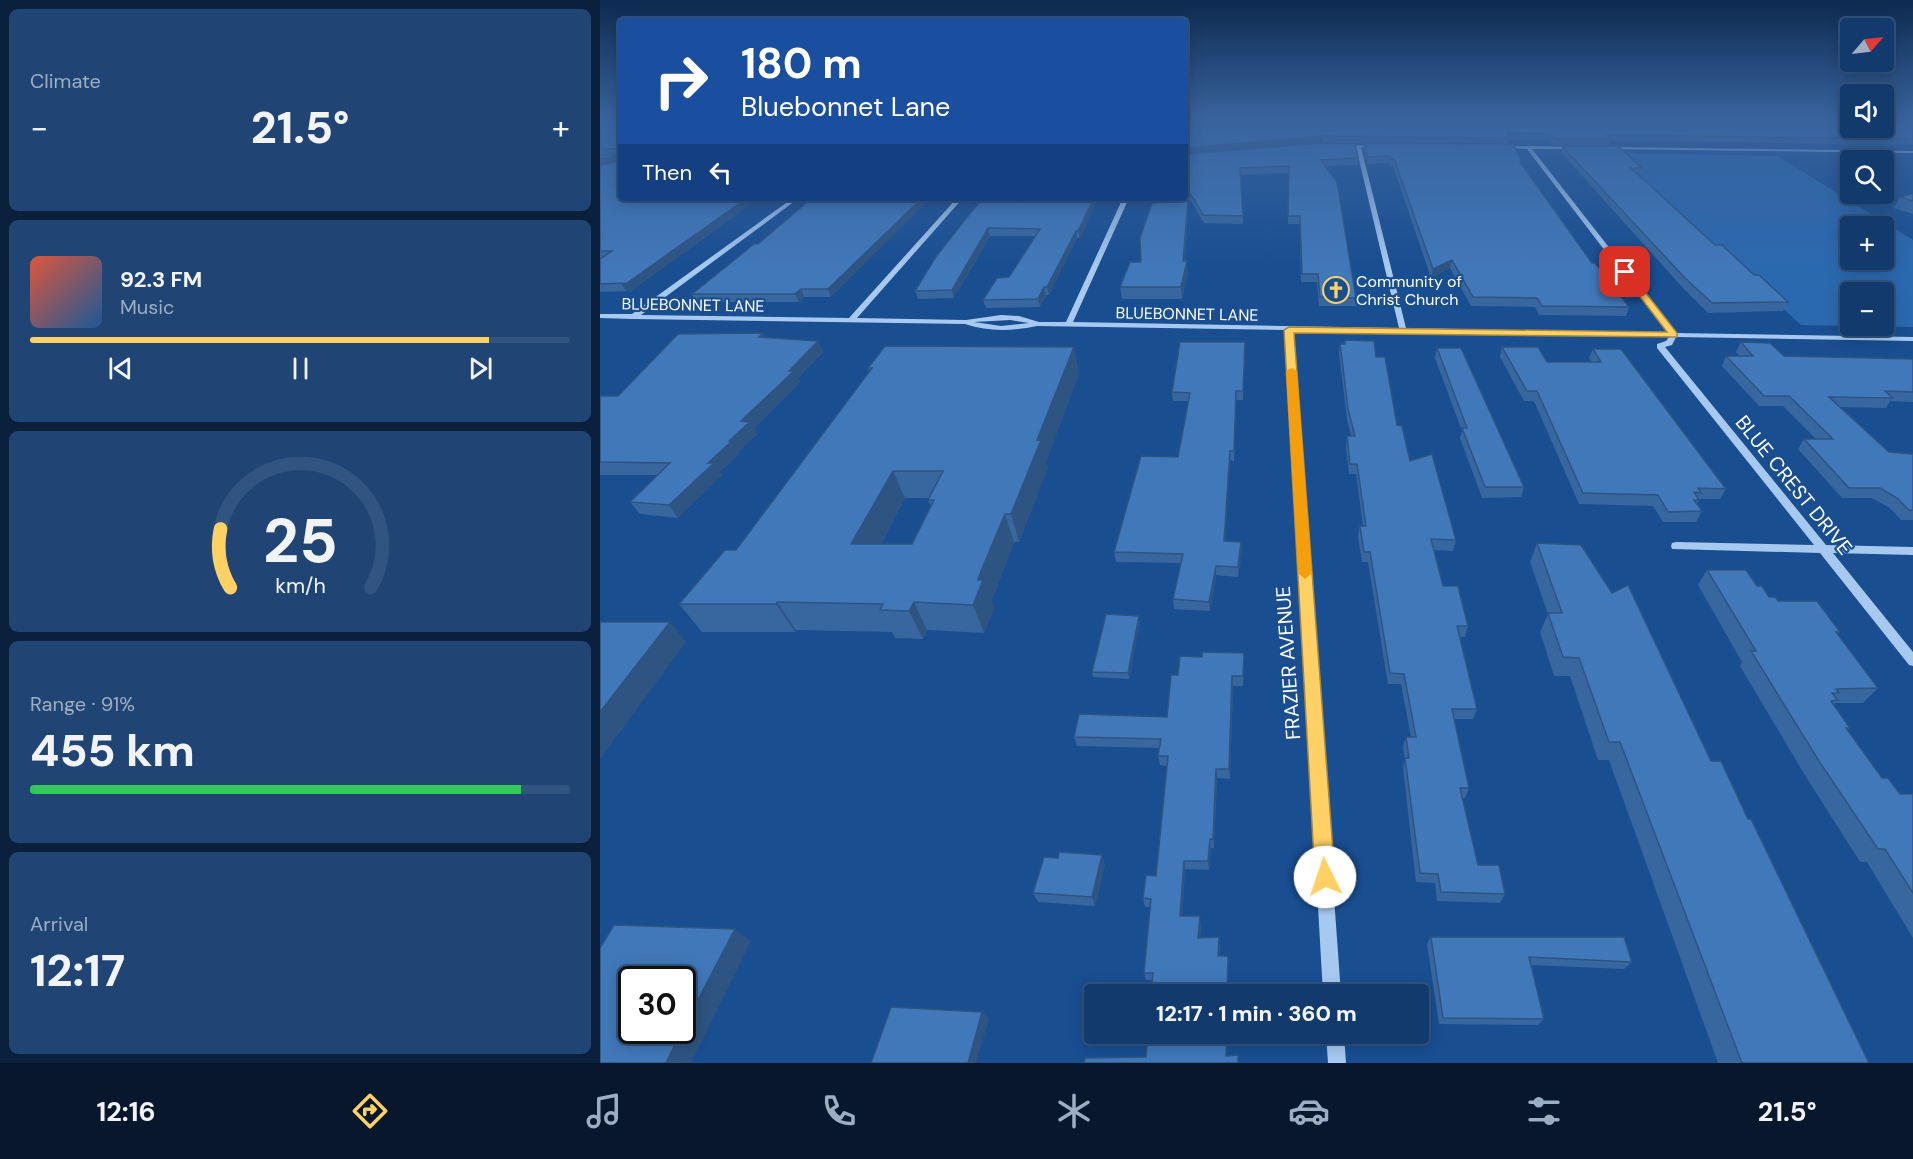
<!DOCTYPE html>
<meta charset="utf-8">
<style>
body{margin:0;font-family:"DM Sans",sans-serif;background:#204575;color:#f1f3f6;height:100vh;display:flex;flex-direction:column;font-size:22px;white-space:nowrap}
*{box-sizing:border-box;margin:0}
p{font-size:20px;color:#9dadc2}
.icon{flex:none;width:33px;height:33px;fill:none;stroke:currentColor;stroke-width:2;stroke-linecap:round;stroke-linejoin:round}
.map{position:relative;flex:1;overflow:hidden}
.drawer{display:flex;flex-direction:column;gap:9px;padding:9px;background:#0a203c;width:600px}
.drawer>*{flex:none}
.banner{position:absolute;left:18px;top:18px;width:570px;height:183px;border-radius:6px;box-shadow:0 3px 15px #0003,0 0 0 2px #325480;background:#1a4fa0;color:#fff;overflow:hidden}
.needle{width:39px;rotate:62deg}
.fabs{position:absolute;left:1240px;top:18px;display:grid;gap:12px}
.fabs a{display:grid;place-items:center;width:54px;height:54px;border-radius:6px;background:#133a6d;box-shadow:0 3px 15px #0003,0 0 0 2px #325480;font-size:30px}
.speed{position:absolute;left:18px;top:966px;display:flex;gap:12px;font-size:30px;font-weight:700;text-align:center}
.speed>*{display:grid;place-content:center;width:78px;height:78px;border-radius:50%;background:#133a6d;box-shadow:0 3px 15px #0003,0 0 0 2px #325480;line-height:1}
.speed .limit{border:3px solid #111;border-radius:9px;background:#fff;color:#111}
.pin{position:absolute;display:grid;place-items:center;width:51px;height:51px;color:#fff;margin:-26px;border-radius:12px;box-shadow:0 3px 9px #0006}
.me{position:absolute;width:66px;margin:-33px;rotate:356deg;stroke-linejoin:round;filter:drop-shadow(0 0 4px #0008)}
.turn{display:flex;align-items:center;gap:21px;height:126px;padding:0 24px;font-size:27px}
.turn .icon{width:78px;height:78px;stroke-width:2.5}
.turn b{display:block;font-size:42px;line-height:51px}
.then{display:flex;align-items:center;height:57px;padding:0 24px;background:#0003;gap:12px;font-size:22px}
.big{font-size:45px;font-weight:800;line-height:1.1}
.drawer .card{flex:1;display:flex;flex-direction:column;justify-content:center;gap:9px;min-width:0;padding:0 21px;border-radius:9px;background:#204575}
.drawer .dial{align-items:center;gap:0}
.dial svg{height:156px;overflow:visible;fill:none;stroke:#325480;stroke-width:7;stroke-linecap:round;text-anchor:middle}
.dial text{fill:#f1f3f6;stroke:none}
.song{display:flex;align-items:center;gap:18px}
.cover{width:72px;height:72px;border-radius:9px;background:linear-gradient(135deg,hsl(10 70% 55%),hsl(210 70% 35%))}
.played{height:6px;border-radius:3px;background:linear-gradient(90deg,#ffd165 85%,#325480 85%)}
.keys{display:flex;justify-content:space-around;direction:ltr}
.heat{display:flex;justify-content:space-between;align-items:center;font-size:33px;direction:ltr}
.charge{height:9px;border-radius:4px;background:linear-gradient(90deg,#34c759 91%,#325480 0)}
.trip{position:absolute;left:484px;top:984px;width:345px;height:60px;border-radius:6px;background:#133a6d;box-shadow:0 3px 15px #0003,0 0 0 2px #325480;font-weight:800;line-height:60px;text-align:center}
.dock{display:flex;height:96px;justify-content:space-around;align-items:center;background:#08172c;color:#9dadc2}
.dock .icon{width:42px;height:42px}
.dock .active{color:#ffd165}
.dock b{font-size:27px;color:#f1f3f6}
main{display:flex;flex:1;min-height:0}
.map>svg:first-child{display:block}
</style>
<main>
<section class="drawer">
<div class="card"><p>Climate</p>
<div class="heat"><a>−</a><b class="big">21.5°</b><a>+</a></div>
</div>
<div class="card">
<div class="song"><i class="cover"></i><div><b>92.3 FM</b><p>Music</p></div></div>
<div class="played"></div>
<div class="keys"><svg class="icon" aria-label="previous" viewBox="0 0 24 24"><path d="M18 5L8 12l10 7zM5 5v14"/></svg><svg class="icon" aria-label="pause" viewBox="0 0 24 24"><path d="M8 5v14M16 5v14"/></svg><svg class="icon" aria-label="next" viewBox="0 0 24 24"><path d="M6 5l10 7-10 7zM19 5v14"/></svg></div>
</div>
<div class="card dial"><svg viewBox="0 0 100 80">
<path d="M14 69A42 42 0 1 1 86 69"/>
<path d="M14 69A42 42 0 0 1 9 39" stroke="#ffd165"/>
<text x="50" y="56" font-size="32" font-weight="700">25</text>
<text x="50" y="72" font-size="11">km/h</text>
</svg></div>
<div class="card"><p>Range · 91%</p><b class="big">455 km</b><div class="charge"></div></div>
<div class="card"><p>Arrival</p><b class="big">12:17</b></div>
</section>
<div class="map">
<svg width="1313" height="1063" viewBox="0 0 1313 1063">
<rect width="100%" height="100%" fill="#194e91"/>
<path fill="#2b69af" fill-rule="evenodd" d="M1014,153L1177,156L1313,240V327L1201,325ZM1251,226H1284V260H1251ZM1251,292H1284V326H1251Z"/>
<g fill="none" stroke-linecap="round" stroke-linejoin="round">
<g fill="#a7c9ef" fill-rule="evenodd">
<path d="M739,145L778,146L761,147L806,328L1068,333L927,149L898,147L928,146L976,147L974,149H932L1076,333L1313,337V341L1076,337L1072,345L1065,347L1226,545L1313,547V555L1233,553L1313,652V666L1309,665L1220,553L1072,549L1071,546L1072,543L1076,542L1214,545L1057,348V344L1066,341L1069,337L693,331L741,994H723L685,330L437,326C413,331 389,332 365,324L33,319L0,318V314H32L193,198H199L41,315L249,318L357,198H363L257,318L366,320L401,315L419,316L439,322H466L523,198H529L473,322L799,328L756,147H741ZM410,320L429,323L401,326L374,322Z"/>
<polygon points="1008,147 1313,151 1313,153 1006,149"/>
<polygon points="726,1034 744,1034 746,1063 728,1063"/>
</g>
</g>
<g fill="#38679f" fill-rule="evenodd">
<polygon points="0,118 137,214 31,291 0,292"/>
<polygon points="585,118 1313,118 1313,145 1010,141 1009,146 953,145 949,140 909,140 908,144 922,162 921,164 992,263 1029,307 1026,316 939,315 935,307 871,306 850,268 831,278 793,166 790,166 789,163 767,164 764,150 765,143 823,144 723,143 758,158 758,165 726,166 756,298 756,306 719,306 717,282 701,282 700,224 688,224 689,173 641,175 643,224 604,223 585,191"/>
<polygon points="962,146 1042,168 1040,175 1039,175 1115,245 1188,302 1183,311 1108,313 1082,287 961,152"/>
<polygon points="1313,194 1313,214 1294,208 1300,197"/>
<polygon points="212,198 231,297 204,297 199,302 96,302 92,294 158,244"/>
<polygon points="383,198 498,198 480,238 477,238 449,295 446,295 440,307 386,308 383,300 409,277 435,236 390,236 354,298 318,299 315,291"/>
<polygon points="588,201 588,211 585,261 588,272 582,299 522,299 520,287"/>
<polygon points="166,338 218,341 223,352 198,378 200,382 154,428 157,434 138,452 139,454 119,472 122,475 78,518 40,514 30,502 58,475 0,475 0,396 18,396"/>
<polygon points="745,340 776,357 797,425 810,461 856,540 853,551 833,550 843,586 868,626 865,637 860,637 877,709 873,719 854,719 869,788 865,798 862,798 878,865 905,894 900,903 837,901 835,883 816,882 803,768 805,760 803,747 806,737 811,737 801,684 788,684 768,562 762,562 758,536 760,526 763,526 756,474 749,474 746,446 747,436 751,436 747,419 739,353 740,344 745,344"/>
<polygon points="1141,342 1184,356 1313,359 1313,402 1290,401 1286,408 1240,407 1289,452 1313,454 1313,520 1301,520 1290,508 1272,498 1242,498 1198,449 1204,439 1216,439 1183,406 1159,406 1122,366 1126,356 1140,356 1136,352"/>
<polygon points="902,347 947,362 992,362 989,358 993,349 1126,489 1120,499 1098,499 1099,500 1097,504 1102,511 1096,522 1063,522 1053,506 979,504 934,401 924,401 900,357"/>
<polygon points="837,348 924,487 921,497 882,498 860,438 862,431 835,358"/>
<polygon points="645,351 643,400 636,400 634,461 630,460 625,541 641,542 642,551 638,577 616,575 610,611 574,609 573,599 581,563 516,562 514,552 578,457 588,401 573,401 572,392"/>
<path d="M268,368L479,373L446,462L448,467L419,542H414L392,599L391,601L394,608L384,633L327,630L323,639L295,638L292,632L196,630L195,632H102L79,604L136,550L269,372ZM305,498H329L328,500L331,506L312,544H281Z"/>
<polygon points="937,543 1111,761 1148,819 1269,1063 1118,1063 1009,760 998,760 970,676 954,676 940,632 948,614 930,562"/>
<polygon points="1107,570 1157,586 1169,597 1240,632 1238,634 1278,688 1263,703 1235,703 1234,705 1250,728 1248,730 1282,778 1300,794 1313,794 1313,938 1267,862 1260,862 1203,772 1140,666 1142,662 1098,585"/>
<polygon points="540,622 529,679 493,677 492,672"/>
<polygon points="644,663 643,686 633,686 630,779 617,778 614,848 611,848 609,870 585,869 582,916 601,924 600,938 620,945 619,956 628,956 629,964 552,980 546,980 544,973 550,907 545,907 543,898 556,876 567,766 560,765 558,756 559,748 477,746 474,737 567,717 578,675"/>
<polygon points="505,864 495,906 438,902 433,893"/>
<polygon points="831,937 1032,962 1024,969 931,965 944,1019 938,1025 839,1024 827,944"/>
</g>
<g fill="#2e5482">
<polygon points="723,136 723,143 585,154 585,148"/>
<polygon points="17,156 21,162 0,166 0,159"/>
<polygon points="147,198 160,198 137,214 31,291 26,291 21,283"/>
<polygon points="322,198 331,198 231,297 228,289"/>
<polygon points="494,198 498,198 480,238 478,231"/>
<polygon points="588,201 588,211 584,272 583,261"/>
<polygon points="388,228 390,236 354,298 352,290"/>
<polygon points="476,231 477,238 449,295 447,287"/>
<polygon points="852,260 850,268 831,278 833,269"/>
<polygon points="587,261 588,272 582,299 581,287"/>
<polygon points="444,287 446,295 440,307 438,299"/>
<polygon points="201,289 204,297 199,302 195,294"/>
<polygon points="163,333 169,344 159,337"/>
<polygon points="218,341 223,352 198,378 200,382 154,428 157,434 138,452 139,454 119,472 122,475 78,518 69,505 129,441 141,421 189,371"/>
<polygon points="474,347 479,373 446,462 448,467 419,542 411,514 437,440"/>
<polygon points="630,451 630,460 624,550 624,541"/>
<polygon points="293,471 305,498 266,572 251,544"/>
<polygon points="405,514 414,542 391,601 394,608 384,633 373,605 378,580"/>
<polygon points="641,542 642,551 638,577 638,567"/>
<polygon points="616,566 616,575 610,611 609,602"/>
<polygon points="177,602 196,630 195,632 176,604"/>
<polygon points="314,602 327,630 323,639 309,611"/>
<polygon points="539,616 540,622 529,679 528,673"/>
<polygon points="70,622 86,642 0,759 0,712"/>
<polygon points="632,676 633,686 630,779 629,769"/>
<polygon points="616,769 617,778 614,848 613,839"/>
<polygon points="610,839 611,848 609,870 608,861"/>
<polygon points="502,855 505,864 495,906 492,897"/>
<polygon points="584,861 585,869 582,924 580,916"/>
<polygon points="600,916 601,924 599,946 598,938"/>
<polygon points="135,929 151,941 91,1063 66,1063"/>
<polygon points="382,1012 389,1019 376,1063 368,1063"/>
</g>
<g fill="#4178b9" stroke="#2e5482" stroke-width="1.5" fill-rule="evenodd">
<polygon points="0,118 21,118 21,198 147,198 27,283 0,284 0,259 12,251 0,251 0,165 19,161 17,156 0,159 0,155 18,155 19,149 0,149"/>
<polygon points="585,118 1251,118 1251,128 1284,128 1284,118 1313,118 1313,139 1006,135 1011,139 955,139 950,134 907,133 910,138 723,136 585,148"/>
<polygon points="723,143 755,144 758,158 721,160 737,182 756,298 720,297 718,274 702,274 700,216 688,216 689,166 640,168 643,216 603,215 585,185 585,154"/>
<polygon points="765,143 913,144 922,162 920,162 992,263 995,263 1029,307 942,306 937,298 873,297 852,260 833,269 794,159 791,159 790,156 768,157"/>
<polygon points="962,146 1018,146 1042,168 1031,168 1115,245 1122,245 1154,275 1159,275 1188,302 1112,303 1085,278"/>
<polygon points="1313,194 1313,201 1300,197"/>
<polygon points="212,198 322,198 228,289 201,289 195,294 92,294 154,244 158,244"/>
<polygon points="383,198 494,198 478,231 476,231 447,287 444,287 438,299 383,300 397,278 409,277 440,229 388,228 352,290 315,291 335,258 368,216"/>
<polygon points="588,201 583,261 587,261 581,287 520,287 530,262 541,262 540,238 552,203"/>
<polygon points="163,333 159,337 218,341 189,371 194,371 141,421 150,422 129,441 131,442 108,463 114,463 69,505 30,502 70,463 0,462 0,396 18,396 78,334"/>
<polygon points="745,340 774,341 776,357 785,357 797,425 802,426 810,461 832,454 856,540 831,539 843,586 858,586 868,626 857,626 877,709 852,709 869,788 860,788 878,865 899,865 905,894 841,892 838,874 820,873 805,758 809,758 806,737 816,737 804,674 790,673 770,552 764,552 760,526 766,526 757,464 750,464 747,436 755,436 748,409 742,359 740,344 745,344"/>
<polygon points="580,342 645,342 643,391 636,391 634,451 630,451 624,541 641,542 638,567 616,566 609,602 573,599 583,554 514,552 541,456 578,457 590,393 572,392"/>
<polygon points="1141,342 1170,343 1184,356 1313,359 1313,392 1285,391 1293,398 1229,397 1289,452 1313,454 1313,510 1309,510 1297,498 1280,488 1249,488 1204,439 1233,439 1189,396 1164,396 1126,356 1153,356"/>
<path d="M285,346L474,347L437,440H441L411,514H405L381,571L378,580H383L373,605L314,602L309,611L280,610L283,604L177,602L176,604H79L125,550H136L272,368H268ZM293,471H343L328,500H334L312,544H251Z"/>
<polygon points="902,347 938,347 947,362 1001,362 993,349 1021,349 1126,489 1098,488 1101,493 1094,492 1099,500 1094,500 1102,511 1068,512 1058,495 983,493 937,391 927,391"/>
<polygon points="837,348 861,348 924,487 885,487 862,428 867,428"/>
<polygon points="937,543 981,545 1012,593 1028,585 1111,761 1121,761 1148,819 1151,819 1269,1063 1142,1063 1020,742 1009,742 979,658 963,657 948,613 962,613"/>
<polygon points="1107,570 1146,570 1157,586 1162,586 1169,597 1175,597 1178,601 1217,601 1240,632 1236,632 1278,688 1236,689 1239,693 1232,693 1238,700 1231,701 1250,728 1246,728 1282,778 1288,778 1300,794 1313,794 1313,893 1285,849 1278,849 1217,758 1151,651 1156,651"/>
<polygon points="506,614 539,616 528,673 492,672"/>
<polygon points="0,622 70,622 0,712"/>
<polygon points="602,652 644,653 643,676 632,676 629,769 616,769 613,839 610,839 608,861 584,861 580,916 600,916 598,938 619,937 618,956 628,956 627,994 551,994 553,973 544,973 551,899 543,898 546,875 556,876 568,756 558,756 561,739 474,737 479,714 567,717 571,675 578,675 580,656 602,657"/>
<polygon points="459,852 502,855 492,897 433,893 444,857 458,858"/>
<polygon points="14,925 135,929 82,1030 82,980 32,980 32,1030 82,1030 66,1063 0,1063 0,948"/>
<polygon points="831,937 1024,937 1032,962 929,957 944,1019 843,1018"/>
<polygon points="291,1007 382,1012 368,1063 271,1063"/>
<polygon points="548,1034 627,1034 626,1056 638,1055 638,1063 484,1063 485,1058 546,1057"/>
</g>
<linearGradient id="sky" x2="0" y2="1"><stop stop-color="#0e2b50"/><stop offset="0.44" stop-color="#38639d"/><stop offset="1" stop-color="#38639d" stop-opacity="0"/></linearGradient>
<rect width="1313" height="267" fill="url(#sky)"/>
<polygon fill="#ffd165" stroke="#a68842" stroke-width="1.5" points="1022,270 1028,270 1077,333 1077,337 694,333 735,877 732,885 725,888 718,885 715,877 684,330 689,327 1067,332 1022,273"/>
<polygon fill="#f59e0b" points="692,368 697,371 712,573 705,579 698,573 686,371"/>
<defs>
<symbol id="church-ring" viewBox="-11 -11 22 22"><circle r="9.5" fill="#194e91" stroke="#ffd165" stroke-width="1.5"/><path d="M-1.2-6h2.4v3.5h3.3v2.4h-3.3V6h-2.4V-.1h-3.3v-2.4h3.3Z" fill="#ffd165"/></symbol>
</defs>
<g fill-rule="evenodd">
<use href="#church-ring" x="721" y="275" width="30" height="30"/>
</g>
<g text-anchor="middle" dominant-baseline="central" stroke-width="4.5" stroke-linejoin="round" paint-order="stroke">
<g font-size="16" fill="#fff" stroke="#194e91" text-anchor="start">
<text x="756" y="281">Community of<tspan x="756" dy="18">Christ Church</tspan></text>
</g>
<g font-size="16" fill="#fff" stroke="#194e91">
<text transform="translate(93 305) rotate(1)">BLUEBONNET LANE</text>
<text transform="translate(587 314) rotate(1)">BLUEBONNET LANE</text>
</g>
<g font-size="20" fill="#fff" stroke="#194e91">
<text transform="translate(1194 485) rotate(51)">BLUE CREST DRIVE</text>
<text transform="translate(688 663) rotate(-94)">FRAZIER AVENUE</text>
</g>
</g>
</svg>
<div class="fabs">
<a><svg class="needle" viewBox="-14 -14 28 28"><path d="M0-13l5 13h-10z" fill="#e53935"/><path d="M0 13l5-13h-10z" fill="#9dadc2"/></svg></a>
<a><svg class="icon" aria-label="sound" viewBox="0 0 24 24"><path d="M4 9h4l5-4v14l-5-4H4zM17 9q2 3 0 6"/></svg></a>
<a><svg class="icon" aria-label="search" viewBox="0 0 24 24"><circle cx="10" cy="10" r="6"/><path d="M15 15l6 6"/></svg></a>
<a>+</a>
<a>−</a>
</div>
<div class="speed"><div class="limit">30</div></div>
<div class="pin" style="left:1025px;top:272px;background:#d93025"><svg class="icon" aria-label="arrive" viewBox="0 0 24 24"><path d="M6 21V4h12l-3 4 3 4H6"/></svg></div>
<svg class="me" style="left:725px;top:877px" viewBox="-20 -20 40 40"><circle r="19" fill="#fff"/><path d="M0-13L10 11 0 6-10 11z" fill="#ffd165"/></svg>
<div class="trip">12:17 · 1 min · 360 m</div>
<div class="banner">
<div class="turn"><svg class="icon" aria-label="right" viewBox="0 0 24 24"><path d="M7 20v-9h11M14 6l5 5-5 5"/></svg><div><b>180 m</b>Bluebonnet Lane</div></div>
<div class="then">Then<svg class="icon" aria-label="left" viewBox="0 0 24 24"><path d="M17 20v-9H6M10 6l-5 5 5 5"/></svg></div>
</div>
</div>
</main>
<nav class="dock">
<b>12:16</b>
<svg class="icon active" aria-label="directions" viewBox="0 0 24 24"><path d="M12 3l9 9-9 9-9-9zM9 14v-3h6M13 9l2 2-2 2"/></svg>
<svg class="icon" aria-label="music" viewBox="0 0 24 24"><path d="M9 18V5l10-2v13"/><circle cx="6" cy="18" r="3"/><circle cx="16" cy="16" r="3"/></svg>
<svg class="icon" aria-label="phone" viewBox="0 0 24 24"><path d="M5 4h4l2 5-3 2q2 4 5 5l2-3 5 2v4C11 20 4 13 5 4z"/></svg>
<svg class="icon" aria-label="climate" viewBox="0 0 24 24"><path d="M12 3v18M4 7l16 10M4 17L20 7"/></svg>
<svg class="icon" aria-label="car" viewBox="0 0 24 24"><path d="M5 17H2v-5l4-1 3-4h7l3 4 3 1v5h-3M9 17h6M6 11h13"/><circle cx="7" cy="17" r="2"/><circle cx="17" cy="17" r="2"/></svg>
<svg class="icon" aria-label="filters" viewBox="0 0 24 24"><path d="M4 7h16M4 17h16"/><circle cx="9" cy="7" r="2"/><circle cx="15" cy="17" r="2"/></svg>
<b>21.5°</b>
</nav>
